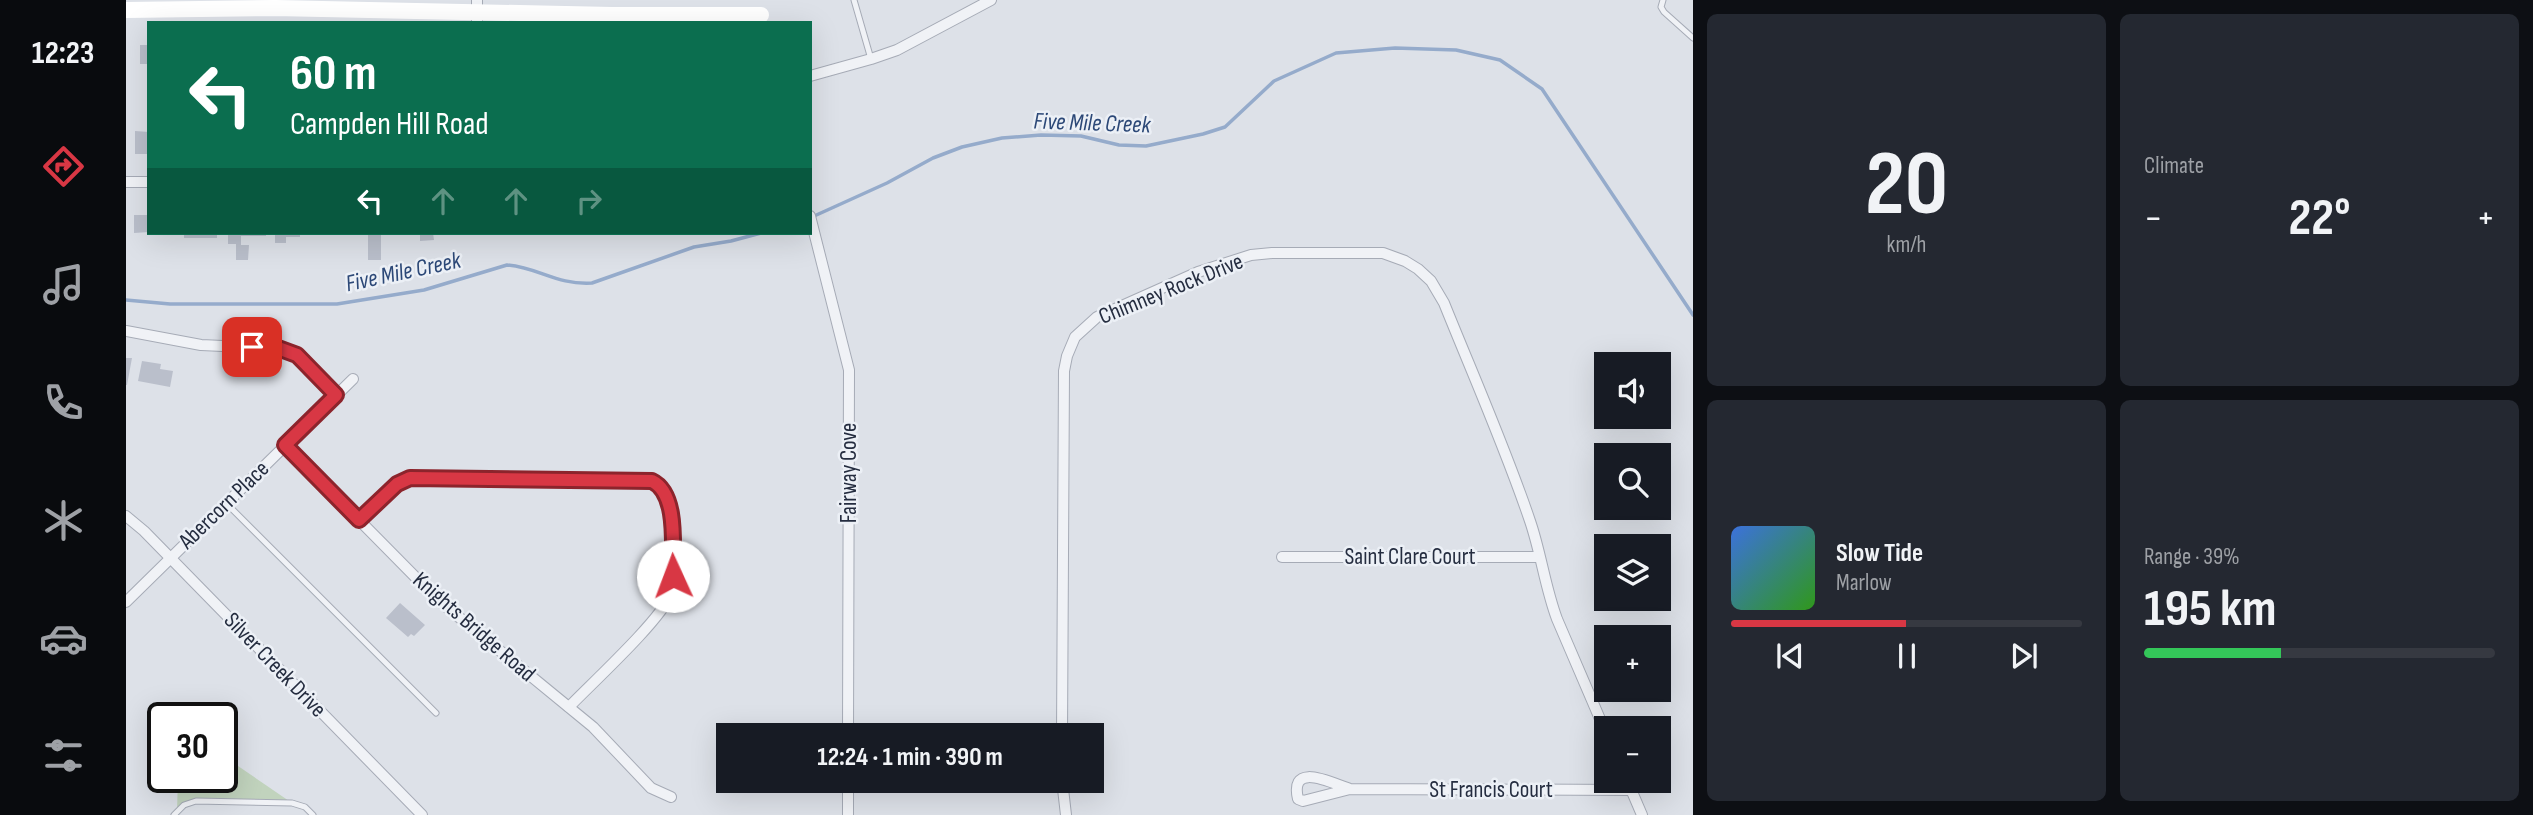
<!DOCTYPE html>
<meta charset="utf-8">
<style>
body{margin:0;font-family:"Sofia Sans Condensed",sans-serif;background:#242831;color:#f1f3f6;height:100vh;display:flex;flex-direction:column;font-size:26px;white-space:nowrap}
*{box-sizing:border-box;margin:0}
p{font-size:23px;color:#9ea1a6}
.icon{flex:none;width:38px;height:38px;fill:none;stroke:currentColor;stroke-width:2;stroke-linecap:round;stroke-linejoin:round}
.map{position:relative;flex:1;overflow:hidden}
.side{display:flex;flex-direction:column;gap:14px;padding:14px;background:#0d0f14;width:840px}
.side>*{flex:none}
.top-card{position:absolute;left:21px;top:21px;width:665px;height:214px;border-radius:0px;box-shadow:0 7px 28px #0002;background:#0b6e4f;color:#fff;overflow:hidden}
.buttons{position:absolute;left:1468px;top:352px;display:grid;gap:14px}
.buttons a{display:grid;place-items:center;width:77px;height:77px;border-radius:0px;background:#171b24;box-shadow:0 7px 28px #0002;font-size:35px}
.speed{position:absolute;left:21px;top:702px;display:flex;gap:14px;font-size:35px;font-weight:700;text-align:center}
.speed>*{display:grid;place-content:center;width:91px;height:91px;border-radius:50%;background:#171b24;box-shadow:0 7px 28px #0002;line-height:1}
.speed .limit{border:4px solid #111;border-radius:10px;background:#fff;color:#111}
.pin{position:absolute;display:grid;place-items:center;width:60px;height:60px;color:#fff;margin:-30px;border-radius:14px;box-shadow:0 4px 10px #0006}
.me{position:absolute;width:77px;margin:-38px;rotate:358deg;stroke-linejoin:round;filter:drop-shadow(0 0 5px #0008)}
.turn{display:flex;align-items:center;gap:24px;height:147px;padding:0 28px;font-size:32px}
.turn .icon{width:91px;height:91px;stroke-width:2.5}
.turn b{display:block;font-size:49px;line-height:60px}
.lanes{display:flex;align-items:center;height:66px;padding:0 28px;background:#0003;justify-content:center;gap:35px;direction:ltr}
.lanes .off{opacity:.35}
.big{font-size:52px;font-weight:700;line-height:1.1}
.side .widget{flex:1;display:flex;flex-direction:column;justify-content:center;gap:10px;min-width:0;padding:0 24px;border-radius:10px;background:#242831}
.side .dial{align-items:center;gap:0}
.dial b{font-size:91px;line-height:1}
.song{display:flex;align-items:center;gap:21px}
.cover{width:84px;height:84px;border-radius:10px;background:linear-gradient(135deg,hsl(220 70% 55%),hsl(110 70% 35%))}
.played{height:7px;border-radius:4px;background:linear-gradient(90deg,#d83744 50%,#363941 50%)}
.keys{display:flex;justify-content:space-around;direction:ltr}
.heat{display:flex;justify-content:space-between;align-items:center;font-size:38px;direction:ltr}
.charge{height:10px;border-radius:5px;background:linear-gradient(90deg,#34c759 39%,#363941 0)}
.side .tiles{flex:1;display:grid;gap:14px;grid-template-columns:repeat(2,1fr)}
.trip{position:absolute;left:590px;top:723px;width:388px;height:70px;border-radius:0px;background:#171b24;box-shadow:0 7px 28px #0002;font-weight:700;line-height:70px;text-align:center}
main{display:flex;flex:1;min-height:0}
.tab-bar{display:flex;flex-direction:column;width:126px;justify-content:space-around;align-items:center;background:#090b0e;color:#9ea1a6}
.tab-bar .icon{width:49px;height:49px}
.tab-bar .selected{color:#d83744}
.tab-bar b{font-size:32px;color:#f1f3f6}
.map>svg:first-child{display:block}
</style>
<main>
<nav class="tab-bar">
<b>12:23</b>
<svg class="icon selected" aria-label="directions" viewBox="0 0 24 24"><path d="M12 3l9 9-9 9-9-9zM9 14v-3h6M13 9l2 2-2 2"/></svg>
<svg class="icon" aria-label="music" viewBox="0 0 24 24"><path d="M9 18V5l10-2v13"/><circle cx="6" cy="18" r="3"/><circle cx="16" cy="16" r="3"/></svg>
<svg class="icon" aria-label="phone" viewBox="0 0 24 24"><path d="M5 4h4l2 5-3 2q2 4 5 5l2-3 5 2v4C11 20 4 13 5 4z"/></svg>
<svg class="icon" aria-label="climate" viewBox="0 0 24 24"><path d="M12 3v18M4 7l16 10M4 17L20 7"/></svg>
<svg class="icon" aria-label="car" viewBox="0 0 24 24"><path d="M5 17H2v-5l4-1 3-4h7l3 4 3 1v5h-3M9 17h6M6 11h13"/><circle cx="7" cy="17" r="2"/><circle cx="17" cy="17" r="2"/></svg>
<svg class="icon" aria-label="filters" viewBox="0 0 24 24"><path d="M4 7h16M4 17h16"/><circle cx="9" cy="7" r="2"/><circle cx="15" cy="17" r="2"/></svg>
</nav>
<div class="map">
<svg width="1567" height="815" viewBox="0 0 1567 815">
<rect width="100%" height="100%" fill="#dde1e8"/>
<polygon fill="#c1d3bd" points="96,755 166,803 70,801 51,811 52,777 96,777"/>
<g fill="none" stroke-linecap="round" stroke-linejoin="round">
<g stroke="#95abcb" stroke-width="3.5">
<polyline points="686,217 761,183 807,158 836,147 876,138 915,135 955,136 993,145 1020,146 1077,134 1099,127 1148,81 1210,53 1269,48 1330,50 1374,60 1416,89 1567,315"/>
<path d="M0,300L44,304H211L298,290L381,265C414,268 430,285 466,283L568,247L605,241L635,233"/>
</g>
</g>
<g fill="#babfcb">
<rect x="14" y="45" width="9" height="19"/>
<polygon points="9,131 23,132 23,154 9,154"/>
<polygon points="8,215 23,215 23,232 8,233"/>
<rect x="58" y="233" width="33" height="5"/>
<polygon points="102,233 140,233 140,236 115,236 115,245 123,245 122,260 110,260 110,244 102,244"/>
<polygon points="149,233 174,233 174,237 160,237 160,243 149,243"/>
<rect x="242" y="233" width="13" height="27"/>
<polygon points="294,233 307,233 308,240 294,241"/>
<polygon points="0,358 6,358 1,385 0,385"/>
<polygon points="16,361 35,364 34,369 47,371 44,387 12,381"/>
<polygon points="274,603 299,625 288,636 285,634 282,637 260,618"/>
</g>
<g fill="none" stroke-linecap="round" stroke-linejoin="round">
<defs>
<g id="lane">
<polyline points="728,0 745,59"/>
<polyline points="1537,0 1535,7 1538,12 1567,38"/>
<polyline points="100,503 310,713"/>
<polyline points="48,815 58,805 70,801 166,803 179,807 187,815"/>
</g>
<g id="street">
<polyline points="351,0 351,23"/>
<polyline points="684,76 745,59 771,50 865,0"/>
<polyline points="0,182 23,182"/>
<polyline points="684,216 723,370 722,735"/>
<polyline points="0,331 75,345 160,349 176,359 210,395"/>
<polyline points="159,445 312,600 467,727 525,788 545,797"/>
<polyline points="0,516 18,531 296,815"/>
<path d="M233,521L271,484L284,478L517,480C539,482 544,499 545,519C546,543 551,571 544,595C536,619 464,685 443,707"/>
<polyline points="1156,557 1413,557"/>
<polyline points="0,602 227,379"/>
<path d="M936,735L938,371L941,356L949,337L971,317L1072,272L1125,255L1146,253H1257L1279,261L1292,269L1305,281L1318,303C1347,375 1379,447 1404,521C1415,553 1419,587 1431,619L1480,733"/>
<polyline points="936,780 940,815"/>
<polyline points="1501,780 1516,815"/>
<path d="M1224,789C1207,784 1163,760 1172,799L1177,801L1224,789L1505,790"/>
<polyline points="722,815 722,780"/>
</g>
</defs>
<use href="#lane" stroke="#a6abb6" stroke-width="7"/>
<use href="#street" stroke="#a6abb6" stroke-width="12"/>
<use href="#lane" stroke="#f0f2f6" stroke-width="5"/>
<use href="#street" stroke="#f0f2f6" stroke-width="10"/>
<polyline stroke="#fff" stroke-width="16" points="0,10 149,8 486,15 635,15"/>
</g>
<g fill="none" stroke-linecap="round" stroke-linejoin="round">
<defs>
<path id="route" d="M126,347L152,348L171,355L210,395L159,445L233,520L271,484L284,478L526,481C553,494 546,549 547,576"/>
</defs>
<use href="#route" stroke="#8c242c" stroke-width="18"/>
<use href="#route" stroke="#d83744" stroke-width="12"/>
</g>
<g text-anchor="middle" dominant-baseline="central" stroke-width="5" stroke-linejoin="round" paint-order="stroke">
<g font-size="23" fill="#252d40" stroke="#ecf0f6">
<text transform="translate(1045 289) rotate(-22)">Chimney Rock Drive</text>
<text transform="translate(723 473) rotate(-90)">Fairway Cove</text>
<text transform="translate(98 505) rotate(-44)">Abercorn Place</text>
<text x="1284" y="557">Saint Clare Court</text>
<text transform="translate(348 627) rotate(41)">Knights Bridge Road</text>
<text transform="translate(149 665) rotate(46)">Silver Creek Drive</text>
<text x="1365" y="790">St Francis Court</text>
</g>
<g font-size="24" font-style="italic" fill="#2c4877" stroke="#ecf0f6">
<text transform="translate(966 123) rotate(2)">Five Mile Creek</text>
<text transform="translate(277 272) rotate(-12)">Five Mile Creek</text>
</g>
</g>
</svg>
<div class="buttons">
<a><svg class="icon" aria-label="sound" viewBox="0 0 24 24"><path d="M4 9h4l5-4v14l-5-4H4zM17 9q2 3 0 6"/></svg></a>
<a><svg class="icon" aria-label="search" viewBox="0 0 24 24"><circle cx="10" cy="10" r="6"/><path d="M15 15l6 6"/></svg></a>
<a><svg class="icon" aria-label="layers" viewBox="0 0 24 24"><path d="M12 4l9 5-9 5-9-5zM3 14l9 5 9-5"/></svg></a>
<a>+</a>
<a>−</a>
</div>
<div class="speed"><div class="limit">30</div></div>
<div class="pin" style="left:126px;top:347px;background:#d93025"><svg class="icon" aria-label="arrive" viewBox="0 0 24 24"><path d="M6 21V4h12l-3 4 3 4H6"/></svg></div>
<svg class="me" style="left:547px;top:576px" viewBox="-20 -20 40 40"><circle r="19" fill="#fff"/><path d="M0-13L10 11 0 6-10 11z" fill="#d83744"/></svg>
<div class="trip">12:24 · 1 min · 390 m</div>
<div class="top-card">
<div class="turn"><svg class="icon" aria-label="left" viewBox="0 0 24 24"><path d="M17 20v-9H6M10 6l-5 5 5 5"/></svg><div><b>60 m</b>Campden Hill Road</div></div>
<div class="lanes"><svg class="icon" aria-label="left" viewBox="0 0 24 24"><path d="M17 20v-9H6M10 6l-5 5 5 5"/></svg><svg class="icon off" aria-label="ahead" viewBox="0 0 24 24"><path d="M12 20V5M6 11l6-6 6 6"/></svg><svg class="icon off" aria-label="ahead" viewBox="0 0 24 24"><path d="M12 20V5M6 11l6-6 6 6"/></svg><svg class="icon off" aria-label="right" viewBox="0 0 24 24"><path d="M7 20v-9h11M14 6l5 5-5 5"/></svg></div>
</div>
</div>
<section class="side">
<div class="tiles">
<div class="widget dial"><b>20</b><p>km/h</p></div>
<div class="widget"><p>Climate</p>
<div class="heat"><a>−</a><b class="big">22°</b><a>+</a></div>
</div>
<div class="widget">
<div class="song"><i class="cover"></i><div><b>Slow Tide</b><p>Marlow</p></div></div>
<div class="played"></div>
<div class="keys"><svg class="icon" aria-label="previous" viewBox="0 0 24 24"><path d="M18 5L8 12l10 7zM5 5v14"/></svg><svg class="icon" aria-label="pause" viewBox="0 0 24 24"><path d="M8 5v14M16 5v14"/></svg><svg class="icon" aria-label="next" viewBox="0 0 24 24"><path d="M6 5l10 7-10 7zM19 5v14"/></svg></div>
</div>
<div class="widget"><p>Range · 39%</p><b class="big">195 km</b><div class="charge"></div></div>
</div>
</section>
</main>
